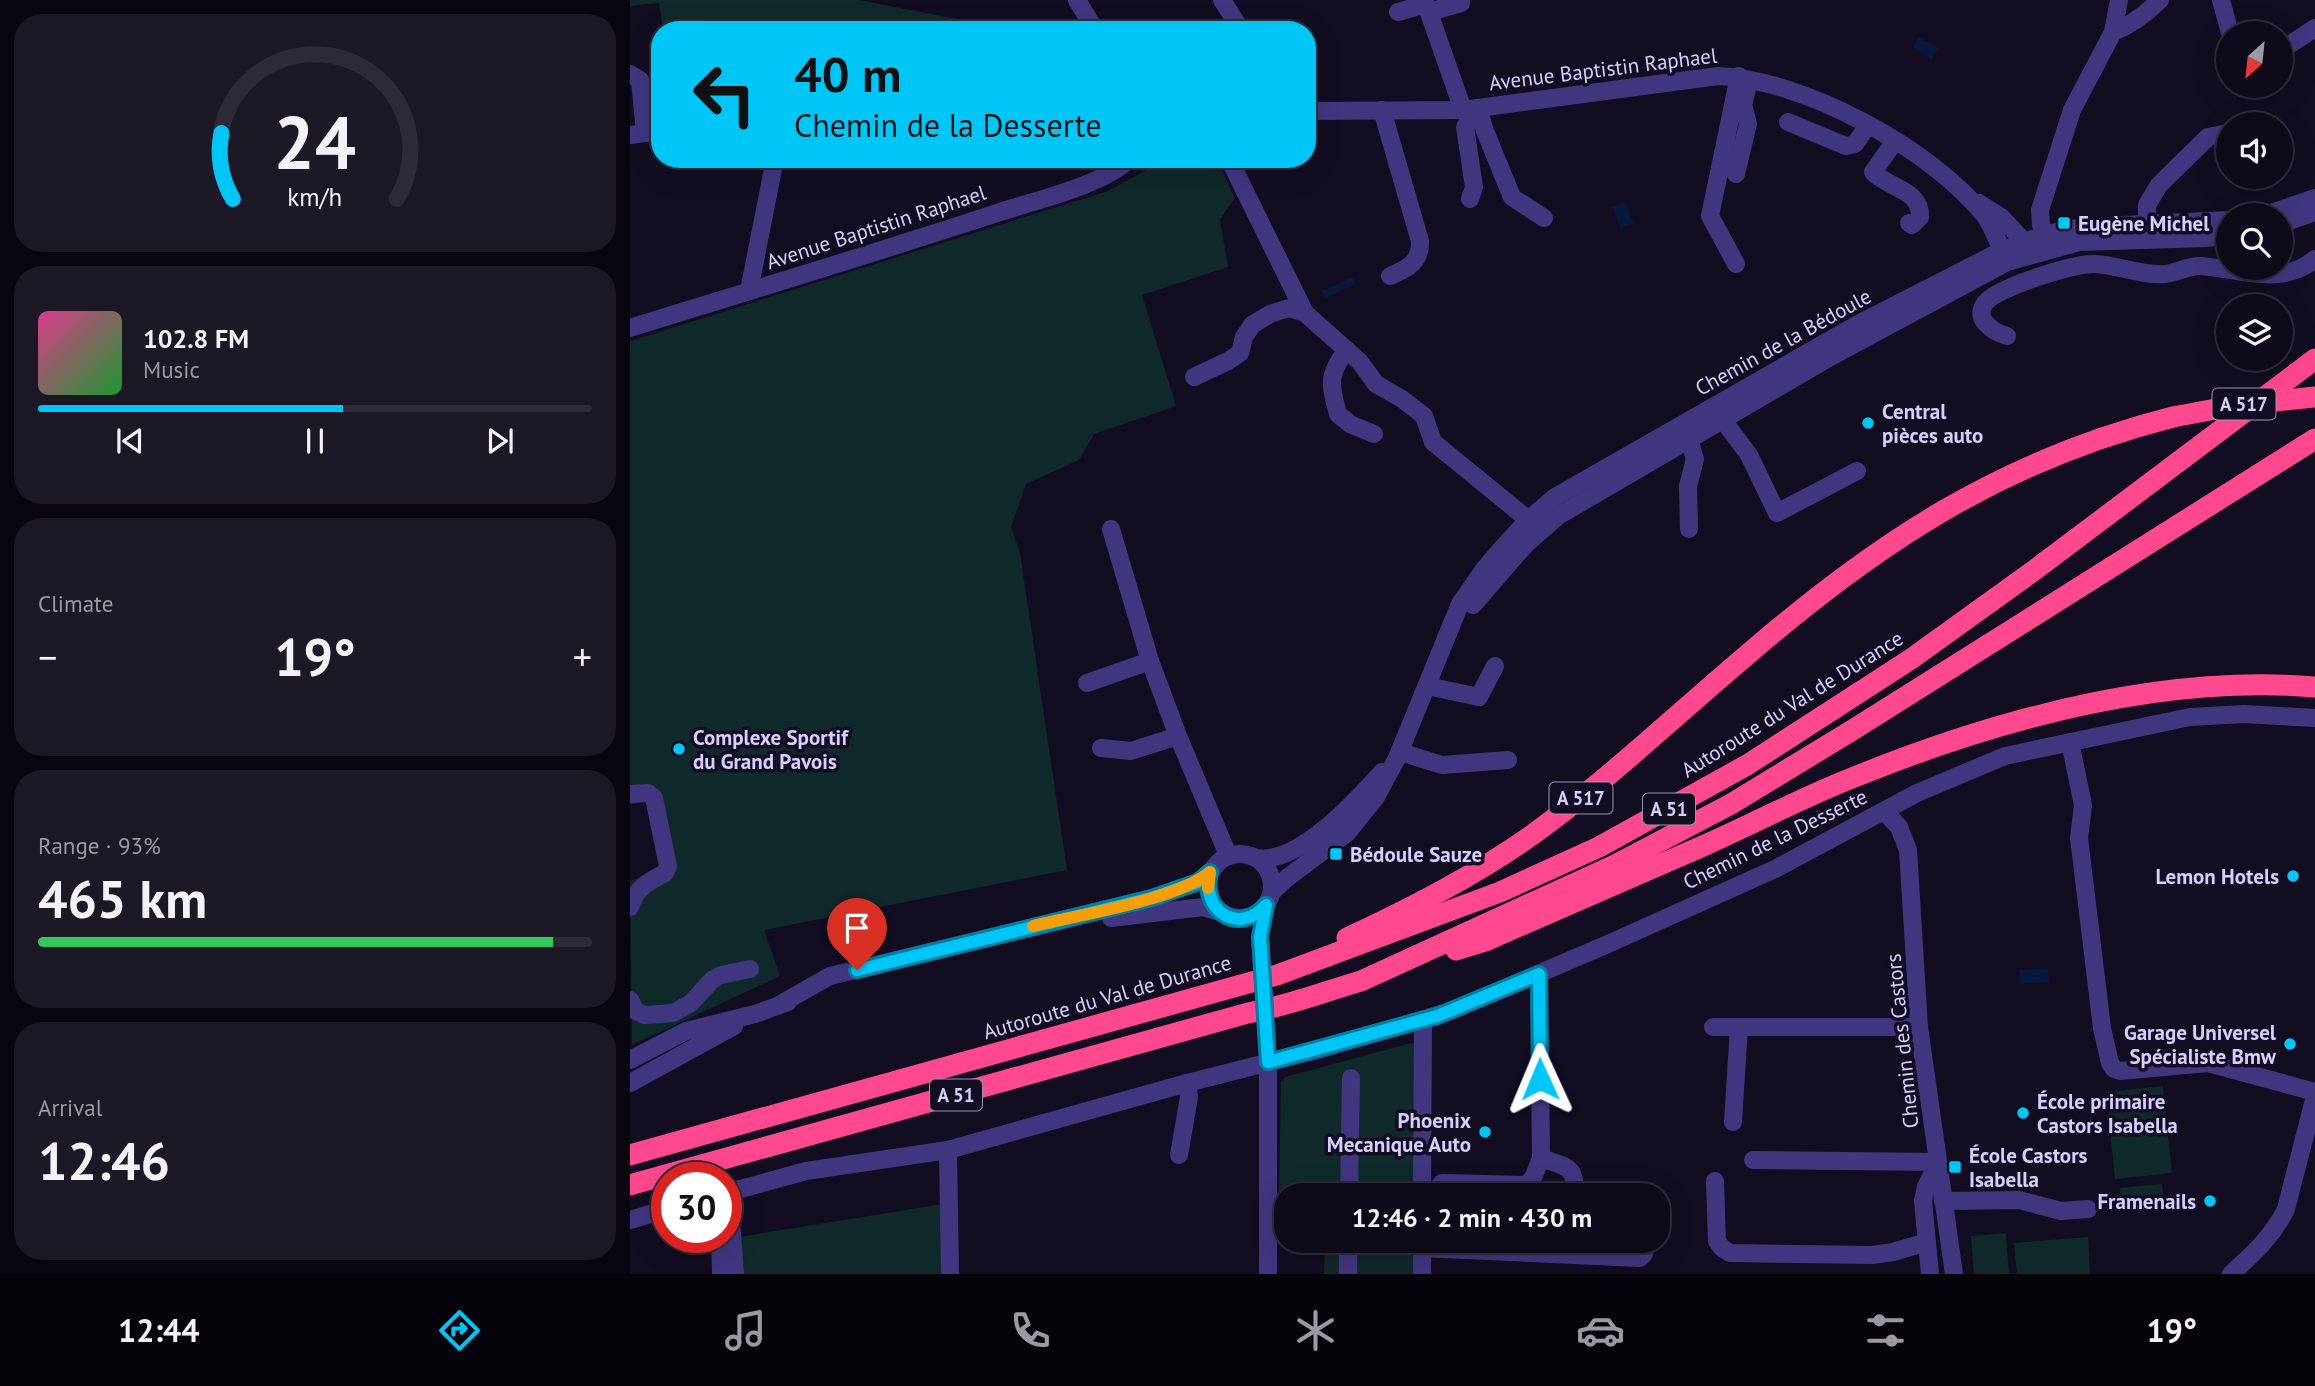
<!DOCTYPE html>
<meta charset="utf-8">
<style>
body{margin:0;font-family:"PT Sans",sans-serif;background:#1c1826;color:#f1f3f6;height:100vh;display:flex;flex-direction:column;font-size:26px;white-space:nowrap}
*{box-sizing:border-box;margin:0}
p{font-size:23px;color:#9b9aa2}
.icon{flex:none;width:38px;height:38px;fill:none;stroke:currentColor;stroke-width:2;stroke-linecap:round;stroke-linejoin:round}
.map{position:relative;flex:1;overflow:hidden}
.side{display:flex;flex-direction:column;gap:14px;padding:14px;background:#08060e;width:630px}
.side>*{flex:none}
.hud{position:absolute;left:21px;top:21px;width:665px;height:147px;border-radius:28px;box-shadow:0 7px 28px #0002,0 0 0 2px #2e2b38;background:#00c6f8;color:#111;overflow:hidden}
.needle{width:46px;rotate:207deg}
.fabs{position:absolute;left:1586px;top:21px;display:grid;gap:14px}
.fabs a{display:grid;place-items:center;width:77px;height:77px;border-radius:50%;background:#0e0a19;box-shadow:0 7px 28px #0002,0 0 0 2px #2e2b38;font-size:35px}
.speed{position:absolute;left:21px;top:1162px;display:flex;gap:14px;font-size:35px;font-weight:700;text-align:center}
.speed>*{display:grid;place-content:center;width:91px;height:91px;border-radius:50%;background:#0e0a19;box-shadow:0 7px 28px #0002,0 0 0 2px #2e2b38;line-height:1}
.speed .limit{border:10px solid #d22;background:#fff;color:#111}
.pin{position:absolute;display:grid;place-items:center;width:60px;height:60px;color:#fff;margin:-72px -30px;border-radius:50% 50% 50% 0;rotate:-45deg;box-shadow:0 0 7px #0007}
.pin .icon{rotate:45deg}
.me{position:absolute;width:77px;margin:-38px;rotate:359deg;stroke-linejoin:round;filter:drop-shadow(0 0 5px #0008)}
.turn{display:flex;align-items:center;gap:24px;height:147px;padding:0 28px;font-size:32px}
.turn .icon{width:91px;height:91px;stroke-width:2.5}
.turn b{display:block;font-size:49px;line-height:60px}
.big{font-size:52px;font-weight:700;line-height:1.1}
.side .widget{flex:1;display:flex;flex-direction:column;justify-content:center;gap:10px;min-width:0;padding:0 24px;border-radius:28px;background:#1c1826}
.side .dial{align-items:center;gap:0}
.dial svg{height:182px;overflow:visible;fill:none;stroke:#2e2b38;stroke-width:7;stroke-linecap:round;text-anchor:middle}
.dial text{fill:#f1f3f6;stroke:none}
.song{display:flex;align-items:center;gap:21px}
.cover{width:84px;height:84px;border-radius:10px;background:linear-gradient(135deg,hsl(330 70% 55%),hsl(130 70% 35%))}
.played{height:7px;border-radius:4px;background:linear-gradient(90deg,#00c6f8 55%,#2e2b38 55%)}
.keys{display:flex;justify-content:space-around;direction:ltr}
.heat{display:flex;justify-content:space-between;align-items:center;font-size:38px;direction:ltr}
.charge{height:10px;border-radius:5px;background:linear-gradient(90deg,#34c759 93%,#2e2b38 0)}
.trip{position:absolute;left:644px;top:1183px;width:396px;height:70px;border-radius:28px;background:#0e0a19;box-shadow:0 7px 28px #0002,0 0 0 2px #2e2b38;font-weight:700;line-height:70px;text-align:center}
.dock{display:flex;height:112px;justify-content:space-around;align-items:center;background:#06040a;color:#9b9aa2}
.dock .icon{width:49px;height:49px}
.dock .on{color:#00c6f8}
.dock b{font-size:32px;color:#f1f3f6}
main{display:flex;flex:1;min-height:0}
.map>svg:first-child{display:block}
</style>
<main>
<section class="side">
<div class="widget dial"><svg viewBox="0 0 100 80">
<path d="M14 69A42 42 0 1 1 86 69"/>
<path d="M14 69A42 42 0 0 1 9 40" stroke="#00c6f8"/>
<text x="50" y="56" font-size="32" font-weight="700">24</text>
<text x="50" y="72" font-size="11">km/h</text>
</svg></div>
<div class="widget">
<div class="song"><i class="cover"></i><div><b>102.8 FM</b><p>Music</p></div></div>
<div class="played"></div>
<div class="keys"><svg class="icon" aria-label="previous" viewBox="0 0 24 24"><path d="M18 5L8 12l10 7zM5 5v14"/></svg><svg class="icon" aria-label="pause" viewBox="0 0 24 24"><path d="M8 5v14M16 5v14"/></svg><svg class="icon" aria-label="next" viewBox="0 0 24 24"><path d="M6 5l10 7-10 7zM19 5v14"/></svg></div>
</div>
<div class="widget"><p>Climate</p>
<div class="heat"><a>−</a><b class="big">19°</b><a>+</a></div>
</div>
<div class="widget"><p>Range · 93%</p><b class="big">465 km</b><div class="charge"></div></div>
<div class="widget"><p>Arrival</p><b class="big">12:46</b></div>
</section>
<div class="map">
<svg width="1685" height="1274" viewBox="0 0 1685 1274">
<rect width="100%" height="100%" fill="#120d21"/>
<g fill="#10292b">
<polygon points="0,0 229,0 332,20 370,30 33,30 29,3 0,6"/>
<polygon points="522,167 592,171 605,198 590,219 598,267 512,295 546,406 464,434 449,460 396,484 381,527 390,553 437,870 134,930 150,976 2,1045 0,881 32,870 17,801 0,805 0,341 478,191"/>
<polygon points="785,1042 785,1195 656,1195 656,1241 785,1241 785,1274 694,1274 695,1249 690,1243 648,1244 651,1082 655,1077"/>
<polygon points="1533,1086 1542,1173 1485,1179 1476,1092"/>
<polygon points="1532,1184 1534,1206 1492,1209 1490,1188"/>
<polygon points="313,1204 314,1274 112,1274 109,1237"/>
<polygon points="1376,1233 1379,1274 1344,1274 1341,1236"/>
<polygon points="1458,1237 1460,1274 1387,1274 1384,1243"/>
</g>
<g fill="#08173e">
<polygon points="1289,37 1309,48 1301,60 1283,47"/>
<polygon points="994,202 1004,223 991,229 982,207"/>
<polygon points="723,277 726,284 695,298 692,291"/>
<polygon points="1418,968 1419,982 1390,984 1389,970"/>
</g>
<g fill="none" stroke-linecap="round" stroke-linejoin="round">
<g stroke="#413781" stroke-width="18">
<polyline points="447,0 465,30"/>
<polyline points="592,0 611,30"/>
<polyline points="1591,0 1600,33"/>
<polyline points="768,12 796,4 833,110"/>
<polyline points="799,12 831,3"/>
<polyline points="1483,32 1489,0"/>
<polyline points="1650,51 1685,28"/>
<polyline points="0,74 10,80 15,133"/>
<path d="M752,110L790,241C791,262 777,269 760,276"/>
<path d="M677,111L833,110L1088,76C1173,79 1302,149 1355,216C1364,228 1369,246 1376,259"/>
<polyline points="1158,122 1216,146 1225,144 1238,125"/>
<polyline points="0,135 30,131"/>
<path d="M1265,141L1243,172C1259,189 1291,189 1290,217L1282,225L1279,223"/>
<polyline points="599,159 675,313 730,362 746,384 772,399 794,416 803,442 906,526"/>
<polyline points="1106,174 1118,124 1113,105 1117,89"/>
<polyline points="840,199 844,187 835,127 848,108 855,131 882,197 914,218"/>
<polyline points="1349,203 1371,217 1401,249"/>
<polyline points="1635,215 1685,198"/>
<polyline points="1650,224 1685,212"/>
<path d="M1416,234L1411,225L1410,210L1442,110L1483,32C1502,25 1516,14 1530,0"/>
<polyline points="1517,236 1517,205 1529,185 1578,137 1598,133"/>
<polyline points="1106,264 1080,216 1109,76"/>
<polyline points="119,291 145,159"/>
<path d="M0,328C123,290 245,253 367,213C406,200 471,186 500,159"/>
<path d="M1377,336C1364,332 1343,320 1355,303C1368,287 1444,263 1465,264C1488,265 1512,276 1535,274C1547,273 1559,265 1571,266C1609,269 1652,287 1685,259"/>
<path d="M717,350C697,375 700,385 708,414L720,424L744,434"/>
<polyline points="564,377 598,361 610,353 614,337 622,325 640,314 659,308 675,313"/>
<polyline points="1093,420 1119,455 1147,513 1227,471"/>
<polyline points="1059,440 1065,459 1058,486 1059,529"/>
<polyline points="481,529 520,661 548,736 598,855"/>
<polyline points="843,605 895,545 928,516 1202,356 1377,262 1449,242 1576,238 1598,235"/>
<polyline points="457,683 520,661"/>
<polyline points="797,686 849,697 865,666"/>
<polyline points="1440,742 1453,805 1449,838 1472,1028 1480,1063 1484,1069 1490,1071 1578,1063 1685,1092"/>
<polyline points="471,748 501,751 548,736"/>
<polyline points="770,752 812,765 878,760"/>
<path d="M0,794L18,793L24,798L38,866L35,873C18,882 6,888 0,907"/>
<polyline points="1254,811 1269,827 1278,850 1289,1027 1324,1274"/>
<circle cx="610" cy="886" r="32"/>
<path d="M626,858C668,865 726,801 752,772"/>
<polyline points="642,892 657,878 717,833 746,797 767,758 830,604 855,568 873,547 898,520 925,497 1228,324 1371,251 1416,234 1452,227 1598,220"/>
<polyline points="481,918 573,907 590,912"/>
<polyline points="0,1000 6,1011 14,1015 43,1013 61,1003 82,980 91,975 120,969"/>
<polyline points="147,1006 200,976 522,898 568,882 580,872"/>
<polyline points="1083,1027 1289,1027"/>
<polyline points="0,1060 56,1031 125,1014 158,1002"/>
<polyline points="0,1083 104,1026"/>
<polyline points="1103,1122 1109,1027"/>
<polyline points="318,1150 320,1274"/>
<polyline points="549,1155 559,1097 557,1083"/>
<path d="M911,1158C938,1168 945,1164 945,1195"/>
<polyline points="1123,1160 1308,1162 1296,1187 1293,1201 1300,1274"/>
<polyline points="1085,1181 1087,1241 1092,1248 1100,1253 1242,1255 1263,1252 1297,1242"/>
<polyline points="99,1192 105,1274"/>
<polyline points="96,1193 176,1171 318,1150 557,1083 684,1051 821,1011 978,944 1145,869 1287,793 1375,756 1560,717 1614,714 1685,718"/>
<polyline points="719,1195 721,1078"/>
<polyline points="792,1195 793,1021"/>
<polyline points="808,1195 808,1189 812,1183 896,1185 903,1178 911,1158 909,974"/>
<polyline points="1313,1201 1389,1200 1431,1211 1458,1209"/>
<polyline points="0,1220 37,1209"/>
<polyline points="90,1237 91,1274"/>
<polyline points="792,1248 1010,1258 1014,1254 1014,1241"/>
<polyline points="638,1274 638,1054"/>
<polyline points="718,1274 718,1241"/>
<polyline points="792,1274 792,1241"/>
<path d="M1601,1274C1623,1254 1643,1236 1656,1209L1685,1096"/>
</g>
<g stroke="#ff488d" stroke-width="21">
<path d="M717,938C781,908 844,876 902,835C978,780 1046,715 1117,655C1249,541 1373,460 1543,417"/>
<path d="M826,950L855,941C927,909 1000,878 1073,846C1123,824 1171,798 1222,778C1365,720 1529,674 1685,687"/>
<polyline points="0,1155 647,975 870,892 969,847 1117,765 1281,659 1406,569 1685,359"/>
<path d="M0,1185L618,1013C657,1006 693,992 731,981L985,865L1101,804L1221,731L1685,439"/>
</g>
<polyline stroke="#413781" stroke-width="18" points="630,937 637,1042"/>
<polyline stroke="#ff488d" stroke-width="21" points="1543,417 1607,405 1685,397"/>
</g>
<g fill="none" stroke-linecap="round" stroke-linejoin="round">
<defs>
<path id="route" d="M227,970L522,898L568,882L580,872C570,911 609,936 636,905L630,937L638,1062L807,1016L909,974L910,1079"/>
</defs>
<use href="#route" stroke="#0081a1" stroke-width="18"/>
<use href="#route" stroke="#00c6f8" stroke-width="12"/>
<path stroke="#f59e0b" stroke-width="12" d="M403,926C449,915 546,900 580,872L578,888"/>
</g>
<g fill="#00c6f8" stroke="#120d21" stroke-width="2.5">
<rect x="1427" y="216" width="14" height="14" rx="3.5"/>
<circle cx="1238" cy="423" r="7"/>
<circle cx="49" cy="749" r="7"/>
<rect x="699" y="847" width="14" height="14" rx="3.5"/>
<circle cx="1663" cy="876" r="7"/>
<circle cx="1660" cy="1044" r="7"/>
<circle cx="1393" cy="1113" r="7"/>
<circle cx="855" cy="1132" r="7"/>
<rect x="1318" y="1160" width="14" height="14" rx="3.5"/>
<circle cx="1580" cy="1201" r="7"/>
</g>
<g text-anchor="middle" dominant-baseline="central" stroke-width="7" stroke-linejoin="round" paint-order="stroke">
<g fill="#120d21" stroke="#9c93bc" stroke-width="2">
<rect x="1582.5" y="388.5" width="63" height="31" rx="5"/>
<rect x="919.5" y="782.5" width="63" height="31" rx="5"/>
<rect x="1013" y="793.5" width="52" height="31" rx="5"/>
<rect x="300" y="1079.5" width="52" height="31" rx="5"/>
</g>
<g font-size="19" font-weight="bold" fill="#d7cdff">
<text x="1614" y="404">A 517</text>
<text x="951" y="798">A 517</text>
<text x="1039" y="809">A 51</text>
<text x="326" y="1095">A 51</text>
</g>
<g font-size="21" fill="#d7cdff" stroke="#120d21">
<text transform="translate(973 69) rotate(-7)">Avenue Baptistin Raphael</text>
<text transform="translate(246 227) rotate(-18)">Avenue Baptistin Raphael</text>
<text transform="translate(1153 342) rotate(-29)">Chemin de la Bédoule</text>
<text transform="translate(1162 704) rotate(-32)">Autoroute du Val de Durance</text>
<text transform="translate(1145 839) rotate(-26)">Chemin de la Desserte</text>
<text transform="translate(477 997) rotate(-16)">Autoroute du Val de Durance</text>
<text transform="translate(1272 1041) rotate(-96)">Chemin des Castors</text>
</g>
<g font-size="21" font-weight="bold" fill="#d7cdff" stroke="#120d21" text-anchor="start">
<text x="1448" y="223">Eugène Michel</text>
<text x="1252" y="411">Central<tspan x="1252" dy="24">pièces auto</tspan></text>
<text x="63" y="737">Complexe Sportif<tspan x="63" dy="24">du Grand Pavois</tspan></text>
<text x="720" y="854">Bédoule Sauze</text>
<text x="1649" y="876" text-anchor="end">Lemon Hotels</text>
<text x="1646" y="1032" text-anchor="end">Garage Universel<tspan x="1646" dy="24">Spécialiste Bmw</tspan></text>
<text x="1407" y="1101">École primaire<tspan x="1407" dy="24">Castors Isabella</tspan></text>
<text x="841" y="1120" text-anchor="end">Phoenix<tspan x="841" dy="24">Mecanique Auto</tspan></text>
<text x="1339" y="1155">École Castors<tspan x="1339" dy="24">Isabella</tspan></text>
<text x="1566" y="1201" text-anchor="end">Framenails</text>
</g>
</g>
</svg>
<div class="fabs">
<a><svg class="needle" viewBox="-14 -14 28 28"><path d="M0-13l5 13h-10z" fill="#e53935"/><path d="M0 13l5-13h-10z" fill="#9b9aa2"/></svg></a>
<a><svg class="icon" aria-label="sound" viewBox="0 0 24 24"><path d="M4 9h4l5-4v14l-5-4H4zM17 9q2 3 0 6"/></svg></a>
<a><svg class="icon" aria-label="search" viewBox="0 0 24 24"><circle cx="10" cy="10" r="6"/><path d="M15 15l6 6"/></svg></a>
<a><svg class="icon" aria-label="layers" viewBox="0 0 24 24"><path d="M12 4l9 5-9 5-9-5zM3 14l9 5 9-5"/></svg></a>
</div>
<div class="speed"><div class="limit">30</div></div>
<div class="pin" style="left:227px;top:970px;background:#d93025"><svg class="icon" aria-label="arrive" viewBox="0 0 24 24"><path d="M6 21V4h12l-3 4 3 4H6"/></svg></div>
<svg class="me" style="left:910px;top:1079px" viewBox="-20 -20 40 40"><path d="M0-17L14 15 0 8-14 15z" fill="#00c6f8" stroke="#fff" stroke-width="4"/></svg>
<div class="trip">12:46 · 2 min · 430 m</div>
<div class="hud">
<div class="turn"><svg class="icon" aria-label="left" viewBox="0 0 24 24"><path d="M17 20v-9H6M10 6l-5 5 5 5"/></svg><div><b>40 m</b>Chemin de la Desserte</div></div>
</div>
</div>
</main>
<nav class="dock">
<b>12:44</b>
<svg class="icon on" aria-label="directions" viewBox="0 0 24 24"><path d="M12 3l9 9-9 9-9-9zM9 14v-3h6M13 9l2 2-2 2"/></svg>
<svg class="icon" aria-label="music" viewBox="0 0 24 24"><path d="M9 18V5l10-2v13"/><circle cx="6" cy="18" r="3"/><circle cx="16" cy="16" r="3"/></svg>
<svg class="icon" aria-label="phone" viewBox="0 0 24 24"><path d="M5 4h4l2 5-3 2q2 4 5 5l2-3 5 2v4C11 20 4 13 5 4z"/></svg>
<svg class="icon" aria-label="climate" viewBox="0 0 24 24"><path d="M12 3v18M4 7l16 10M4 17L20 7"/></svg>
<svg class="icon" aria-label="car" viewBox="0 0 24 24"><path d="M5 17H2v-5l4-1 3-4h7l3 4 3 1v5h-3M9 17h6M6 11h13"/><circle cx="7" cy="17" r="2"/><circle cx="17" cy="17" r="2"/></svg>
<svg class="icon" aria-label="filters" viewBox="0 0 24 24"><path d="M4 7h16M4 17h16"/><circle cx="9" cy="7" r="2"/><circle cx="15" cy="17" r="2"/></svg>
<b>19°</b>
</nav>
